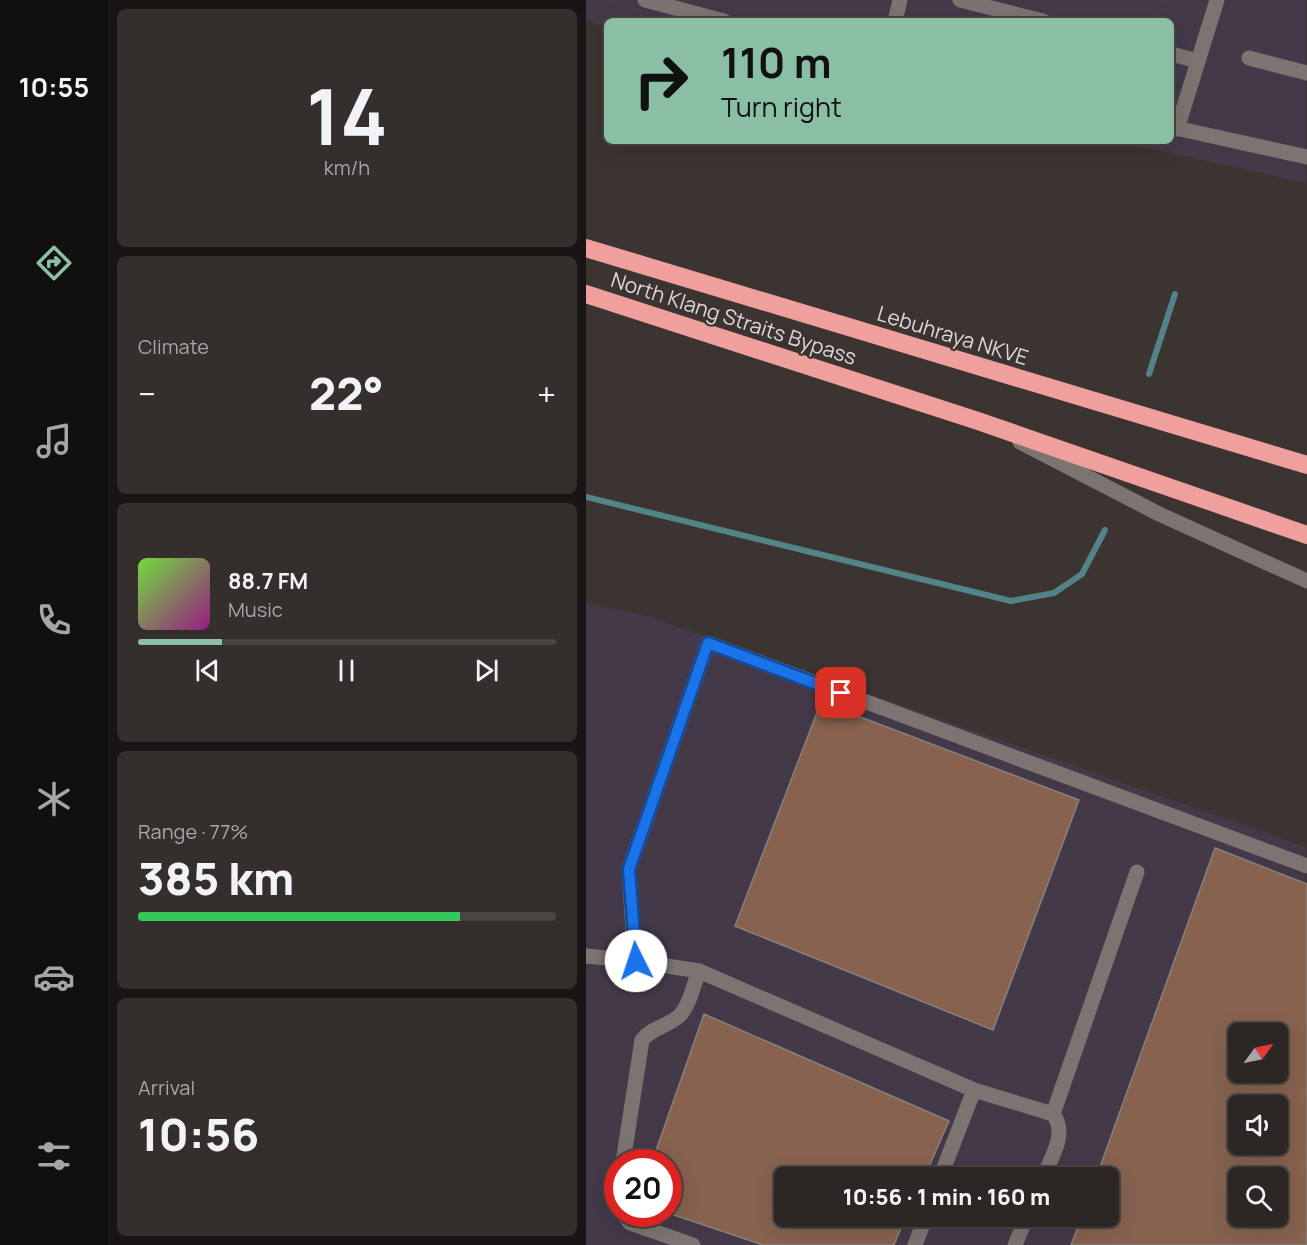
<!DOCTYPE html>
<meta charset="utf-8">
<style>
body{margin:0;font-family:Manrope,sans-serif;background:#342f2d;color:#f1f3f6;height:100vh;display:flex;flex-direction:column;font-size:22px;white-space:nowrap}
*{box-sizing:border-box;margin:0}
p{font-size:20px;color:#a6a5a7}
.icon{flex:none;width:33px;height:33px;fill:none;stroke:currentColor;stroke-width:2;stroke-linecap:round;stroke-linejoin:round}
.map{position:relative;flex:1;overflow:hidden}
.side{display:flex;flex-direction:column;gap:9px;padding:9px;background:#181514;width:478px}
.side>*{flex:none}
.hud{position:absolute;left:18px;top:18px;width:570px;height:126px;border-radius:9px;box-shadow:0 6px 24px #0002,0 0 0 2px #484442;background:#8abfa5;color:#111;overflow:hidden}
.needle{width:39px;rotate:57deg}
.controls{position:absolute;left:642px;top:1023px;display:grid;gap:12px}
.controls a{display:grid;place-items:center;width:60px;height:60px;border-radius:9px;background:#2c2725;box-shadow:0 6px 24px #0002,0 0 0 2px #484442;font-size:30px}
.speed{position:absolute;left:18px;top:1149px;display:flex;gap:12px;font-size:30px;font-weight:700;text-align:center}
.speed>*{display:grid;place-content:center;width:78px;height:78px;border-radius:50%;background:#2c2725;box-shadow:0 6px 24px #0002,0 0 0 2px #484442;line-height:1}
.speed .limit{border:9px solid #d22;background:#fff;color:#111}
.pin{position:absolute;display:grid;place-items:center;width:51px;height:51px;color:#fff;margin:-26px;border-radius:12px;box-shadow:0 3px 9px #0006}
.me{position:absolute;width:66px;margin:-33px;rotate:356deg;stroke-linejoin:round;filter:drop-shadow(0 0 4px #0008)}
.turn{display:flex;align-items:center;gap:21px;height:126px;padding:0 18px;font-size:27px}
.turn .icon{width:78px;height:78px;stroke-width:2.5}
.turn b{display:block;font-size:42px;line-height:51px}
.big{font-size:45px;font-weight:800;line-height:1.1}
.side .card{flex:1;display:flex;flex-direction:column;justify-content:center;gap:9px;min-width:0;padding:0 21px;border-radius:9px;background:#342f2d}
.side .dial{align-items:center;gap:0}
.dial b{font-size:78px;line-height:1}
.song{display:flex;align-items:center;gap:18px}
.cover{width:72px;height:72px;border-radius:9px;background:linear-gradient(135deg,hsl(100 70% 55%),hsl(310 70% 35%))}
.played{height:6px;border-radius:3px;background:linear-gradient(90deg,#8abfa5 20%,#484442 20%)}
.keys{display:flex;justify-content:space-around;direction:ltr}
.heat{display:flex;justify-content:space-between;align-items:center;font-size:33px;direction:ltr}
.charge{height:9px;border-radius:4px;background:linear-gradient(90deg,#34c759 77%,#484442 0)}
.trip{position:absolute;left:188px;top:1167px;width:345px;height:60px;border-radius:9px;background:#2c2725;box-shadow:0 6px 24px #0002,0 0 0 2px #484442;font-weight:800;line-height:60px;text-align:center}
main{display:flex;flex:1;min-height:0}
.menu{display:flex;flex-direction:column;width:108px;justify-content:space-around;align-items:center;background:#12100f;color:#a6a5a7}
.menu .icon{width:42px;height:42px}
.menu .active{color:#8abfa5}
.menu b{font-size:27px;color:#f1f3f6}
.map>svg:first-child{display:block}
</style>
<main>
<nav class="menu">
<b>10:55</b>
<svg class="icon active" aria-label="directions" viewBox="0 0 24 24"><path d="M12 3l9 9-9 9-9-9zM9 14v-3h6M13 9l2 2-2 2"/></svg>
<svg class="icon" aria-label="music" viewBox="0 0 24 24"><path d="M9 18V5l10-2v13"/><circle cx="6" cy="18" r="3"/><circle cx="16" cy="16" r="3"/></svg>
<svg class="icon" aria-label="phone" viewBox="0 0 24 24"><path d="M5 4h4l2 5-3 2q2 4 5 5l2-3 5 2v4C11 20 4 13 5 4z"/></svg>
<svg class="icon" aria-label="climate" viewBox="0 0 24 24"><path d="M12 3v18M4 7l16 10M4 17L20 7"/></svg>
<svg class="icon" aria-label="car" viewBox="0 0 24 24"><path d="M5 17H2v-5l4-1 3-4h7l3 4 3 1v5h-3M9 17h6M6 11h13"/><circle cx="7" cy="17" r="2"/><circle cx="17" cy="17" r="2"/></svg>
<svg class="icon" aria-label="filters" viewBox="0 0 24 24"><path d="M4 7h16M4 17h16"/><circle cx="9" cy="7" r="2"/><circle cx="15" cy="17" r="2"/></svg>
</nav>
<section class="side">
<div class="card dial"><b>14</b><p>km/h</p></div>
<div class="card"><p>Climate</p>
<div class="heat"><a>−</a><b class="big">22°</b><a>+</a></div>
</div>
<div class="card">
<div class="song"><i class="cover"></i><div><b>88.7 FM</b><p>Music</p></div></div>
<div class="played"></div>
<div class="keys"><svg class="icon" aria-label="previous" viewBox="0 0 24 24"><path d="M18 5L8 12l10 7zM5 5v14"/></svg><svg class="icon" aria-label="pause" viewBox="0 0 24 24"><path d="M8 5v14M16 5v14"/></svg><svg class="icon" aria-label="next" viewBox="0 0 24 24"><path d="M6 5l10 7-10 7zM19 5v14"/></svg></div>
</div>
<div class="card"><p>Range · 77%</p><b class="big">385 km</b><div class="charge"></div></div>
<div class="card"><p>Arrival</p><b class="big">10:56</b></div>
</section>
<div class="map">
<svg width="721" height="1245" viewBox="0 0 721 1245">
<rect width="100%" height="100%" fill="#3b3431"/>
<g fill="#433949" fill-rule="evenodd">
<polygon points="0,0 720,0 720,183 529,141 585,141 585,21 21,21 21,28 0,20"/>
<path d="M0,603L61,616L720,847V1245H0ZM652,1034H692V1072H652ZM652,1106H692V1144H652ZM32,1162H82V1214H32ZM198,1178H522V1216H198ZM652,1178H692V1216H652Z"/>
</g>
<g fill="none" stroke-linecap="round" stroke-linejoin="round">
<g stroke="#528487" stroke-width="6">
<polyline points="563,374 589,294"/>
<polyline points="0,497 425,601 468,593 496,574 519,530"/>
</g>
</g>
<g fill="#86624f" stroke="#88807c" stroke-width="1.5" fill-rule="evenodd">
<polygon points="235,702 493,800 407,1030 149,926"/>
<path d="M629,848L721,884V1245H485L496,1216H522V1178H510ZM652,1034H692V1072H652ZM652,1106H692V1144H652ZM652,1178H692V1216H652Z"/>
<polygon points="118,1014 363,1121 338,1178 198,1178 198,1216 320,1216 308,1245 177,1245 82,1213 82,1162 66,1162"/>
</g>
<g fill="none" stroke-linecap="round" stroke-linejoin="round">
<g stroke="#7c7470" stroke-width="15">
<polyline points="59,0 138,21"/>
<polyline points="374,0 457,21"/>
<polyline points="309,21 314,0"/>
<polyline points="585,54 612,61"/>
<polyline points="663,58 721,73"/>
<polyline points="585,127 721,157"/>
<polyline points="591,129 631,0"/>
<polyline points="434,442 573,514 721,581"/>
<path d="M0,956L49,961L113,971L388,1090L467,1114C482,1134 465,1157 457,1178"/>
<polyline points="49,961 43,869 122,643 721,866"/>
<polyline points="467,1114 551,872"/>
<path d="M37,1162L56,1040C66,1027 81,1027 93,1016C104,1005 107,986 113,971"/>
<polyline points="354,1178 388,1090"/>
<polyline points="37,1214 44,1223 107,1245"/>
<polyline points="329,1245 340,1216"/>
<polyline points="429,1245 441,1216"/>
</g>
<g stroke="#efa09c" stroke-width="18">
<polyline points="0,248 721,465"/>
<polyline points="0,294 392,421 721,535"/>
</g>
</g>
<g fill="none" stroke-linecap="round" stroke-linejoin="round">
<defs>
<polyline id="route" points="50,961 43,869 122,643 255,693"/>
</defs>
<use href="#route" stroke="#114b97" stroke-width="15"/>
<use href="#route" stroke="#1a73e8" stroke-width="10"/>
</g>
<g text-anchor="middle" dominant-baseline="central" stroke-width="4.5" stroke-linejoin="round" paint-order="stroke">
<g font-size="21" fill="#dcd8d6" stroke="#3b3431">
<text transform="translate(148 318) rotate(18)">North Klang Straits Bypass</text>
<text transform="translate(367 335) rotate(17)">Lebuhraya NKVE</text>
</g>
</g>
</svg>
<div class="controls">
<a><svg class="needle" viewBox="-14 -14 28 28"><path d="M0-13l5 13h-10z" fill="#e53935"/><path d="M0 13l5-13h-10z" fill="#a6a5a7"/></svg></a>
<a><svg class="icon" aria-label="sound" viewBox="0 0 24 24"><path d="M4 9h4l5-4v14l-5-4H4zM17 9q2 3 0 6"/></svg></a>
<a><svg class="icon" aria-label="search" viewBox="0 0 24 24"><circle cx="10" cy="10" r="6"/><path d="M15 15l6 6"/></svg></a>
</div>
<div class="speed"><div class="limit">20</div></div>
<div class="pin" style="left:255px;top:693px;background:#d93025"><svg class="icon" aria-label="arrive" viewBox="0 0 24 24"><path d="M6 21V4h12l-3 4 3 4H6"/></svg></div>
<svg class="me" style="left:50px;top:961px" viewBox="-20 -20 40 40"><circle r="19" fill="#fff"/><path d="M0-13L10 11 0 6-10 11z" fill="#1a73e8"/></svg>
<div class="trip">10:56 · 1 min · 160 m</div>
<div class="hud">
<div class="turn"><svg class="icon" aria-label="right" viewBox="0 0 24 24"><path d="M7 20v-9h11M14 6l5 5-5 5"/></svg><div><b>110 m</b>Turn right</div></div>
</div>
</div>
</main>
